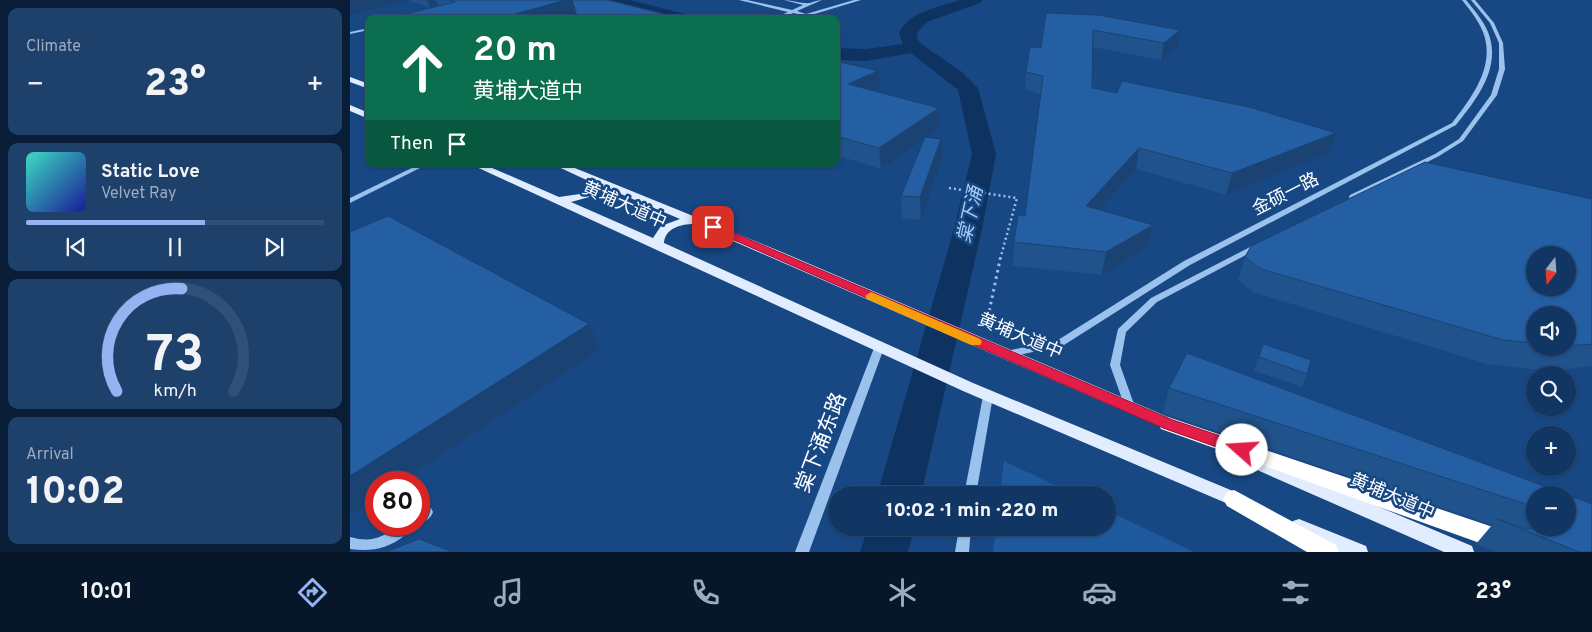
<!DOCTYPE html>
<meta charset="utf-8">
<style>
body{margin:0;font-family:Overpass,"Noto Sans SC",sans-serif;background:#1e416c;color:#f1f3f6;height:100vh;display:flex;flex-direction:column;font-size:19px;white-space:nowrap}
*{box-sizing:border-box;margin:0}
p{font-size:16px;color:#9cabbe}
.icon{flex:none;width:28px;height:28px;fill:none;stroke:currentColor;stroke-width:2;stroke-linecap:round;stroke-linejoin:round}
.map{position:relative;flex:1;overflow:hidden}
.drawer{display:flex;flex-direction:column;gap:8px;padding:8px;background:#091e36;width:350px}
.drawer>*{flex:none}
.banner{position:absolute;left:15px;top:15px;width:475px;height:152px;border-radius:10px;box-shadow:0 1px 4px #0004,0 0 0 1px #305078;background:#0b6e4f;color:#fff;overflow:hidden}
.needle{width:32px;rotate:197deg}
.buttons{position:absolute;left:1176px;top:246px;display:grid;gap:10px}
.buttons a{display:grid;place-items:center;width:50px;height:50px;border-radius:50%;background:#113663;box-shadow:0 1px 4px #0004,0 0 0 1px #305078;font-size:25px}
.speed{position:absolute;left:15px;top:471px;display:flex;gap:10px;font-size:25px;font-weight:700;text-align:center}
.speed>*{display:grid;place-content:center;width:65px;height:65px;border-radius:50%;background:#113663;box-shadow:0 1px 4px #0004,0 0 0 1px #305078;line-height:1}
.speed .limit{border:8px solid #d22;background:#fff;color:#111}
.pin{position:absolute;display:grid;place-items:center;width:42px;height:42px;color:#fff;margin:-21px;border-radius:10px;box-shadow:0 2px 8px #0006}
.me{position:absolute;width:55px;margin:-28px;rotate:289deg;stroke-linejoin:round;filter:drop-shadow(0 0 4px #0008)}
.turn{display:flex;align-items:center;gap:18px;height:105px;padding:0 25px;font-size:22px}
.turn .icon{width:65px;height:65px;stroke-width:2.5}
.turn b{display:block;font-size:35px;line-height:42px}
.then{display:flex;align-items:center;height:48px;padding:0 25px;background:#0003;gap:10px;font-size:19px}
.big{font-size:38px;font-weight:800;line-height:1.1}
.drawer .tile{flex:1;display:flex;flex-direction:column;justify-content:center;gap:8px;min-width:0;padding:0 18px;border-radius:10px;background:#1e416c}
.drawer .dial{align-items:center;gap:0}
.dial svg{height:130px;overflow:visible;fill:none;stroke:#305078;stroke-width:7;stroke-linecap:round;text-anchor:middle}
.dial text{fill:#f1f3f6;stroke:none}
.song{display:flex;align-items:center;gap:15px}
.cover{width:60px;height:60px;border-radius:8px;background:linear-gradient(135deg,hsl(170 70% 55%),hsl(240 70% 35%))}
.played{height:5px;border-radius:2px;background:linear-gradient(90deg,#95b2f1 60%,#305078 60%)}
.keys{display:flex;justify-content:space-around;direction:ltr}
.heat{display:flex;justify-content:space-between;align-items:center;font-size:28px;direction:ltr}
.trip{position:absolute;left:478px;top:486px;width:288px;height:50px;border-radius:25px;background:#113663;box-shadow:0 1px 4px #0004,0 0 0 1px #305078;font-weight:800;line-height:50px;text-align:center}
.menu{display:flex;height:80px;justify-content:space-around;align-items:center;background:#071628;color:#9cabbe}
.menu .icon{width:35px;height:35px}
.menu .selected{color:#95b2f1}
.menu b{font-size:22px;color:#f1f3f6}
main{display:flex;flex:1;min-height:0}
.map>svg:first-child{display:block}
</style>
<main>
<section class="drawer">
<div class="tile"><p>Climate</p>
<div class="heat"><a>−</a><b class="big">23°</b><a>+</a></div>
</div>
<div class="tile">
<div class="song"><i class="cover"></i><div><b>Static Love</b><p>Velvet Ray</p></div></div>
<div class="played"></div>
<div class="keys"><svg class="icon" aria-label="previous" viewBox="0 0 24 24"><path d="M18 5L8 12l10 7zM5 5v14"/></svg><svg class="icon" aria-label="pause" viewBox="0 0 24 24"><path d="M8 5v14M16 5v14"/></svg><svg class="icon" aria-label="next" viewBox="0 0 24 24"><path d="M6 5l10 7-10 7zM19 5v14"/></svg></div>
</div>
<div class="tile dial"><svg viewBox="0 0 100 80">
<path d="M14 69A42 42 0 1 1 86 69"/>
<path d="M14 69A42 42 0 0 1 54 6" stroke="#95b2f1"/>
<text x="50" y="56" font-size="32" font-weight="700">73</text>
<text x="50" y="72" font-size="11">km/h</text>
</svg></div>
<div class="tile"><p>Arrival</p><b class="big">10:02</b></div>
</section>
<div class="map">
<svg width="1242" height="552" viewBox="0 0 1242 552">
<rect width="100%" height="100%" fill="#174884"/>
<g fill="#1f5a9e">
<polygon points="654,461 725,495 650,495"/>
<polygon points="756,510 844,552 643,552 646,528 756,528"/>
</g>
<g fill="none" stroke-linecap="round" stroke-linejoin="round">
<g fill="#0e3361" fill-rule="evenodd">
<polygon points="253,0 280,0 343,16 345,19 317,19 256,3"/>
<path d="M610,0H633L630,3L577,22L567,33L568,40L574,46L612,72L628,88L646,154L632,229L571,495H527L604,229L622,154L608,90L561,53L516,61L486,60V48L516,49L553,44L549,33C559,11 590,7 610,0Z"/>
<polygon points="518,528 564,528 558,552 510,552"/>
</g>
<polyline stroke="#9bc1ed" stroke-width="2.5" stroke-dasharray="2 3" stroke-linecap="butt" points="599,188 667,198 651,256"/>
<polyline stroke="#9bc1ed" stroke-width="3" stroke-dasharray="2.5 4" stroke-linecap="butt" points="638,317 651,255"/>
<g fill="#9bc1ed" fill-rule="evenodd">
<path d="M389,0H397L442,10L453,5L434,0C441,0 448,3 455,3C461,4 466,0 472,0L447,11L456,14L504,0H511L448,19H440L452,15L443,13L429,19H422L438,12Z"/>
<path d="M1112,0H1116C1124,10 1133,20 1138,32C1152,67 1127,99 1106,125L840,265L714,345L656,358L652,356L651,354L652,352L708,340L834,261L1102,123C1122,97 1146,66 1133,32C1128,20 1120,10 1112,0Z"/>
<polygon points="1121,0 1125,0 1144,23 1153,43 1155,69 1147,95 1113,141 1089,156 1006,199 1000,199 999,197 1000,195 1085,154 1109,139 1141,95 1149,69 1149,43 1140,23"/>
<polygon points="60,13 62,15 49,19 41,19"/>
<polygon points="19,28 19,30 0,34 0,32"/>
<polygon points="70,164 78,164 0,203 0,198"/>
<polygon points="904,245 907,245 911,247 807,302 776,332 770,365 785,407 784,410 780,411 776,410 760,365 768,329 801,298"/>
<polygon points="529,345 533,346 534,348 459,552 445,552 524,348 525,346"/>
<polygon points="638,392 642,393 643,396 626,495 614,495 633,396 634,393"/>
<path d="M77,506L81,508L83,512C81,518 75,522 69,524V511Z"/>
<path d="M49,525H65C63,530 59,533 54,536C37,549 21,552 0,549V537C22,543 31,538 49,525Z"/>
<polygon points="609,528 621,528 619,552 605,552"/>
</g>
<g fill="#e1edff" fill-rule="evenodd">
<polygon points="0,77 19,84 19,89 0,82"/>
<polygon points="0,105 19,113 19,119 0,111"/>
<path d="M120,164H133L209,197L230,194L240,188L243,183L202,164H215L427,250L832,423L834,427L832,431L826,433L820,431L344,224C331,224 315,228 314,243L623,383L895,496L898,501L895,506L889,509L883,506L613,391ZM252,186L330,219L311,226L303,238L221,202L243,196Z"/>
<polygon points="904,454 1122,546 1124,552 1094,552 898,466 896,461 898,456"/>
<polygon points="949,519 1016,546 1018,552 988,552 943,533 940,527 943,521"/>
</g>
<g fill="#fff" fill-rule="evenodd">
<polygon points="818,417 1184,541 1192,545 1195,552 1155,552 811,429 808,424 811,419"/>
<polygon points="884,490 986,545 989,552 957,552 877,506 873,499 877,492"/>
</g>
</g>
<g fill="#20528c" fill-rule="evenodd">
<polygon points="0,0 258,0 227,14 210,19 49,19 48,16 89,6 80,7 60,1 1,15 0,14"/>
<polygon points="696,13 827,46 811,60 742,47 742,88 767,93 986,133 979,153 876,195 786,169 750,210 798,247 752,275 663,266 664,242 675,216 691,94 675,90 676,72 691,48"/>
<polygon points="486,61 530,89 526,91 590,128 576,138 592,160 571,220 552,218 551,196 575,138 531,169 486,155"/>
<path d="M1242,199V366L1199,371L1137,364L903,292L888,280L895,257ZM1185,315H1218V348H1185Z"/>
<polygon points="913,344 957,374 952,387 904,371"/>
<path d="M837,353L1242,504V552H1146L1126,544L1142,525L813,413L819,388ZM1185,495H1218V528H1185Z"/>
</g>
<g fill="#1a4272">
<polygon points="0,0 59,0 60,1 1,15 0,13"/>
<polygon points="77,0 86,0 88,5 80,7"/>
<polygon points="216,0 222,0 227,14 210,19 147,19"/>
<polygon points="830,30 827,46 811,60 814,43"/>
<polygon points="528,71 530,89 500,103 498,84"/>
<polygon points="589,108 590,128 531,169 529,148"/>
<polygon points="986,133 979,153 876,195 882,173"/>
<polygon points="591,139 592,160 571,220 570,197"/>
<polygon points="789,148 786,169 733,229 736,206"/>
<polygon points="803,225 798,247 752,275 756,252"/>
<polygon points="239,324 250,349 50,482 26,482 26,498 5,513 0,508 0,476"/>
</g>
<g fill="#255fa3" stroke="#1a4272" fill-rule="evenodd">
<polygon points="99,0 216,0 147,19 55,19 48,16 105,2"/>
<polygon points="222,0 258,0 330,18 228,19"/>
<polygon points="696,13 748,15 830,30 814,43 743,30 742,88 767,93 772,81 899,107 986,133 882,173 789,148 736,206 803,225 756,252 664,242 668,215 675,216 693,76 676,72 680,47 691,48"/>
<polygon points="486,61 528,71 498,84 589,108 529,148 486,136"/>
<polygon points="575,137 591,139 570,197 551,196"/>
<path d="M1075,162L1242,199V344L1218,346V315H1185V343L1153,340L911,269L895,257L901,246ZM1185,255H1218V288H1185Z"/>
<polygon points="38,216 239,324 0,476 0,232"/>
<polygon points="913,344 961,360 957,374 909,357"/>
<polygon points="837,353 1242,504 1242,552 1229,552 1147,519 1177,529 1220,529 1218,522 1218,495 1185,495 1185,507 819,388"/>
<polygon points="69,539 103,552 36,552"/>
</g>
<polygon fill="#e11d48" stroke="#92132f" points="363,224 823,420 897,445 899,450 897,454 892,456 813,428 359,229 357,227 359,225"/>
<polygon fill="#f59e0b" points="521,292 630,339 632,342 630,345 621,345 517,299 515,296"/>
<g text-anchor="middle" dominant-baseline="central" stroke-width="5" stroke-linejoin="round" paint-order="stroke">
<g font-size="18" fill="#fff" stroke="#174884">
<text transform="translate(936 195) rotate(-27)">金硕一路</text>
<text transform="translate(274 206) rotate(24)">黄埔大道中</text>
<text transform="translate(670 337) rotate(23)">黄埔大道中</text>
<text transform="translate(1042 497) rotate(23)">黄埔大道中</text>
</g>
<g font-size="19" font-style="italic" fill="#a6cbf5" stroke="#174884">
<text transform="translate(621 215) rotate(-77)">棠下涌</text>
</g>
<g font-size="21" fill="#fff" stroke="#174884">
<text transform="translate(472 443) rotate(-69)">棠下涌东路</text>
</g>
</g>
</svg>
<div class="buttons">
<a><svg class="needle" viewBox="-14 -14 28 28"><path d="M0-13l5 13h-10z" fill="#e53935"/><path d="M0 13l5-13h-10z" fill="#9cabbe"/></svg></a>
<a><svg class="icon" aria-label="sound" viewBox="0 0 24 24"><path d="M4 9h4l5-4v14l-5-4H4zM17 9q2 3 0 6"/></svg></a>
<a><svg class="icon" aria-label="search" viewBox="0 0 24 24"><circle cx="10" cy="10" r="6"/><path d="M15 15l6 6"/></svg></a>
<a>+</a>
<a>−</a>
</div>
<div class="speed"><div class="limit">80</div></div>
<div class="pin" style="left:363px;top:227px;background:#d93025"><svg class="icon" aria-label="arrive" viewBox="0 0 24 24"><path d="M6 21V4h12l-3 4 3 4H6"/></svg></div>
<svg class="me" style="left:892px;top:450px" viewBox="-20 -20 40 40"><circle r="19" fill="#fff"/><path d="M0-13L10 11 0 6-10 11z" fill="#e11d48"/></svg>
<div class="trip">10:02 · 1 min · 220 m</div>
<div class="banner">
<div class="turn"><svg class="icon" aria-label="ahead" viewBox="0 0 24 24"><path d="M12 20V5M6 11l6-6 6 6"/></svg><div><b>20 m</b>黄埔大道中</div></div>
<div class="then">Then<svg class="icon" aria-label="arrive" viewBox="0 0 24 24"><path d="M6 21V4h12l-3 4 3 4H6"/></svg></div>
</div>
</div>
</main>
<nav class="menu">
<b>10:01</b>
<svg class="icon selected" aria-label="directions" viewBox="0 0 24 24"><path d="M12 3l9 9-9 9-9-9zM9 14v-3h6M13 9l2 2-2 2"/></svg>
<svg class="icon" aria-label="music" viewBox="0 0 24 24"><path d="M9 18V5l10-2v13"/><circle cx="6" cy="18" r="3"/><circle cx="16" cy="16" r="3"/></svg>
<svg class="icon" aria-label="phone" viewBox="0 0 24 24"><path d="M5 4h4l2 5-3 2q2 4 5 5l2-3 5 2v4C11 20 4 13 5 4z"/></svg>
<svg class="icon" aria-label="climate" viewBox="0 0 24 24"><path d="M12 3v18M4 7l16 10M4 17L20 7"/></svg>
<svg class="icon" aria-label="car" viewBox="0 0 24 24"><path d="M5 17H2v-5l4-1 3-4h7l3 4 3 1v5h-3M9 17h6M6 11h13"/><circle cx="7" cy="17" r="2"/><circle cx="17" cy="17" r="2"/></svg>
<svg class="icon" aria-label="filters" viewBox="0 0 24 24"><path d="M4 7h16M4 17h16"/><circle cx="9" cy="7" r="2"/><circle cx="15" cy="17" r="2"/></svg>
<b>23°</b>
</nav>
